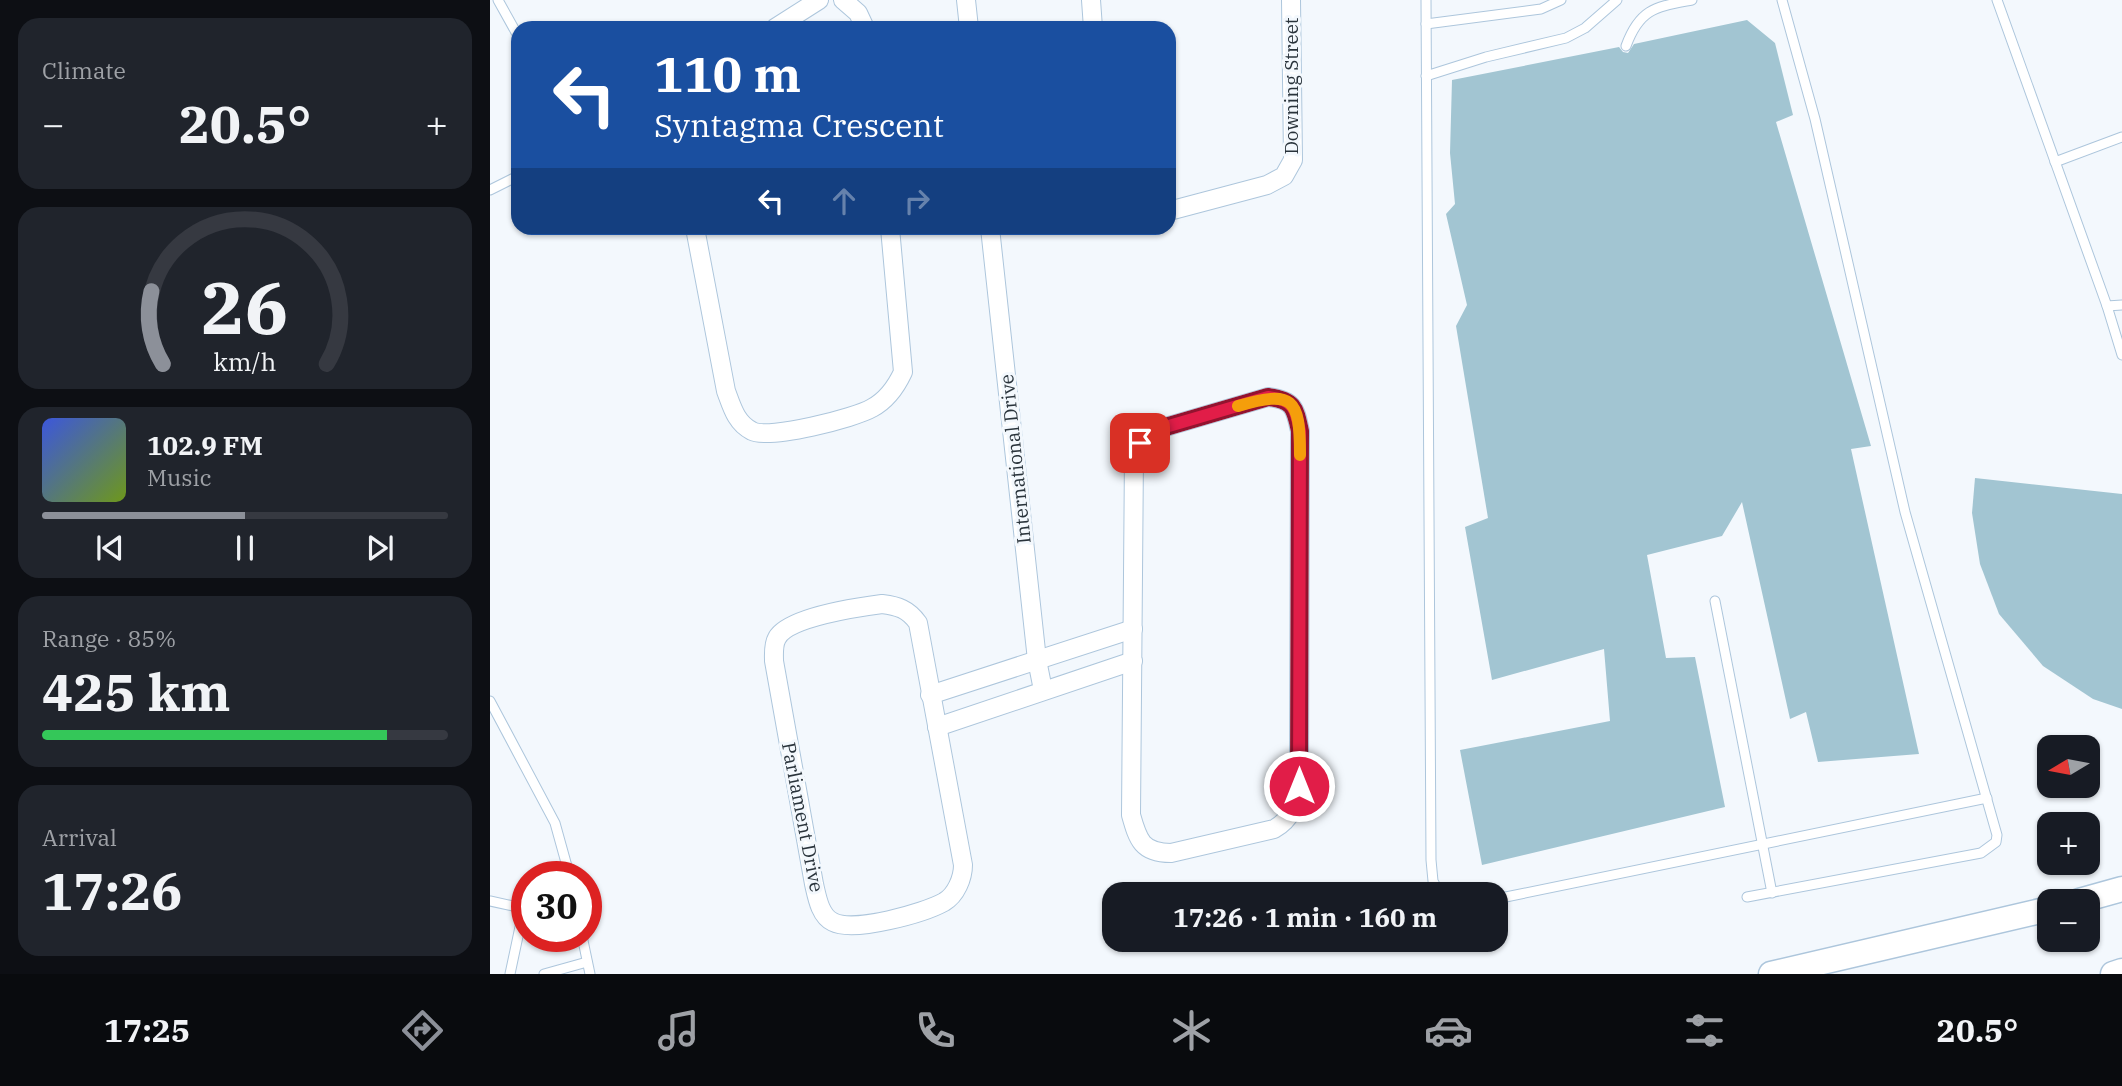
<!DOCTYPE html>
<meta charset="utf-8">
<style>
body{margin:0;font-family:"IBM Plex Serif",serif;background:#20242c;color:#f1f3f6;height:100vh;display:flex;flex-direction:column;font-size:26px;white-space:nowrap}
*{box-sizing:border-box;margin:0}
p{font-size:23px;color:#9ea1a6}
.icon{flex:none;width:38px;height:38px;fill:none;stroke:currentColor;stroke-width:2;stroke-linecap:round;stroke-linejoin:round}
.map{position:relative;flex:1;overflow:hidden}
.side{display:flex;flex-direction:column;gap:18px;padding:18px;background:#0d0f14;width:490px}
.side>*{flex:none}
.guide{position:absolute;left:21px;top:21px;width:665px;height:214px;border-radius:21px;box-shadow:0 2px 5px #0004;background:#1a4fa0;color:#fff;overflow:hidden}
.needle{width:46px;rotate:260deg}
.fabs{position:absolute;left:1547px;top:735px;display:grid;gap:14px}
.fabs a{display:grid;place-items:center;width:63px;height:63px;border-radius:14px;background:#171b24;box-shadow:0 2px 5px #0004;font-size:35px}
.speed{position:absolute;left:21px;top:861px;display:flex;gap:14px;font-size:35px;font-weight:700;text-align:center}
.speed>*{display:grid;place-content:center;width:91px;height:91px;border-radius:50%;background:#171b24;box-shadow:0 2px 5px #0004;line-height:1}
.speed .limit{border:10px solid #d22;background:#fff;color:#111}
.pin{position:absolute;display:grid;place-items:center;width:60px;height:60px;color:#fff;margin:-30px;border-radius:14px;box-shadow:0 4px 10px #0006}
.me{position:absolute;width:77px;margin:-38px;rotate:0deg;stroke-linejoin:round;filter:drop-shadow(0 0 5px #0008)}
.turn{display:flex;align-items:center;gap:24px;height:147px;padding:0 28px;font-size:32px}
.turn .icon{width:91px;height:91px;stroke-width:2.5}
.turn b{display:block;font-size:49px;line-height:60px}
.lanes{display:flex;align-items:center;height:66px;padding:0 28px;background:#0003;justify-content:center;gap:35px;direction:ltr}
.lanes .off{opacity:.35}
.big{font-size:52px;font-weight:700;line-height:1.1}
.side .card{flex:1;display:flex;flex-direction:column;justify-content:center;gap:10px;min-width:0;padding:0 24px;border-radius:21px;background:#20242c}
.side .dial{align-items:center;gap:0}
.dial svg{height:182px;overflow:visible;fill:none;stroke:#363941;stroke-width:7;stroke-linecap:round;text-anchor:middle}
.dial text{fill:#f1f3f6;stroke:none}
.song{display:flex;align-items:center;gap:21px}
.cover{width:84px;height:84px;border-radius:10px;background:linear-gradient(135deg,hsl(230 70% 55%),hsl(80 70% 35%))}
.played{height:7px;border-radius:4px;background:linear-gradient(90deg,#8c9099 50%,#363941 50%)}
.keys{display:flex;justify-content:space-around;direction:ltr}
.heat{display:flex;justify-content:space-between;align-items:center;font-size:38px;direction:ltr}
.charge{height:10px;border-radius:5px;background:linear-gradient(90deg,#34c759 85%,#363941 0)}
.trip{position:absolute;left:612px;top:882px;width:406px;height:70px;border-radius:21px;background:#171b24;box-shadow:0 2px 5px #0004;font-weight:700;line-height:70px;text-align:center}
.dock{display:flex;height:112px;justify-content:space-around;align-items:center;background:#090b0e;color:#9ea1a6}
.dock .icon{width:49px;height:49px}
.dock .active{color:#8c9099}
.dock b{font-size:32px;color:#f1f3f6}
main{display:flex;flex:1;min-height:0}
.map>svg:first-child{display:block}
</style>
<main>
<section class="side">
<div class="card"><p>Climate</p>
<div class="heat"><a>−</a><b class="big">20.5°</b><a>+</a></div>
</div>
<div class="card dial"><svg viewBox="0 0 100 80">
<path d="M14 69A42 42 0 1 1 86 69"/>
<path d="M14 69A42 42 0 0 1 9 37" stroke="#8c9099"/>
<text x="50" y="56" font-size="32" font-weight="700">26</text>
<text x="50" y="72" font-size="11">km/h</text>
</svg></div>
<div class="card">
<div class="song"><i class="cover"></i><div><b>102.9 FM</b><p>Music</p></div></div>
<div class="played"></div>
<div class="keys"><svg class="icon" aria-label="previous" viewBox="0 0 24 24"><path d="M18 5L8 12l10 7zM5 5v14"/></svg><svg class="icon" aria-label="pause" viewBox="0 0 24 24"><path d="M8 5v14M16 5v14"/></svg><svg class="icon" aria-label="next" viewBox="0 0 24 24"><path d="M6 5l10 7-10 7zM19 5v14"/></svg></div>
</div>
<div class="card"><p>Range · 85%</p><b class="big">425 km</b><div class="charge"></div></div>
<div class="card"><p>Arrival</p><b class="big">17:26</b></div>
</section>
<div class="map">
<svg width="1632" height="974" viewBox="0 0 1632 974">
<rect width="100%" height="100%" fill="#f3f8fd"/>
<g fill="#a2c5d2">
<polygon points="1257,20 1285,43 1303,115 1286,122 1381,446 1361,449 1429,754 1328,762 1316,712 1300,719 1252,502 1232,536 1157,555 1176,658 1205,657 1235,807 992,865 970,750 1120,721 1114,649 1002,680 975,527 998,518 966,326 977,305 956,214 965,204 960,153 962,80 1129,47 1133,52 1138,53 1144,44"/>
<polygon points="1485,478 1632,494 1632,709 1603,699 1553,666 1509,614 1490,564 1482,513"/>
</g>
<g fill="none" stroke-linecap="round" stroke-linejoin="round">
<defs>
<g id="service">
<polyline points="8,0 28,36"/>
<polyline points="936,0 941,860 943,881 950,894"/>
<polyline points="1507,0 1617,306 1632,355"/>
<polyline points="936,24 1051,9 1071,0"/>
<path d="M1136,46C1150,8 1166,7 1202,0"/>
<polyline points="936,76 996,57 1076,38 1095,28 1127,0"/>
<polyline points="1565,162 1632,137"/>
<polyline points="0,190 28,176"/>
<polyline points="1617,306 1632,305"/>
<polyline points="1225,601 1282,893"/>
<polyline points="0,701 65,823 80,877"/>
<polyline points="1257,897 1491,853 1506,842 1507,835 1415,512 1325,119 1292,0"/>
<polyline points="1006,899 1497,798"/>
<polyline points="0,901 37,909"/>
<polyline points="92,936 100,974"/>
<polyline points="20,974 34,908"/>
<polyline points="54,974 97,962"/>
</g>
<g id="minor">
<polyline points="353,0 368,13 375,28"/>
<polyline points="476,0 479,28"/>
<polyline points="601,0 603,28"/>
<polyline points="285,28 329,0"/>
<polyline points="679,211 777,185 794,176 803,160 801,0"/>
<path d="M205,228L236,391C242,407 246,423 262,431C279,440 365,418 382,408C397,400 406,387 413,372L400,228"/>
<polyline points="500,228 547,660 553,690"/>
<path d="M778,397C804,400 805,408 810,431L809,786C805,805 802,819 784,829L681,853C652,853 648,840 641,815L644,454L650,443L672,428Z"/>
<path d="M392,604C408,606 418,609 428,623L473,865C473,878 466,895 454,902C434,913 364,933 343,922C330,916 327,897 324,884L284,661C284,654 283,645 287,638C298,617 369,607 392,604Z"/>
<polyline points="440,695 643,629"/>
<polyline points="447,727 643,661"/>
</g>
<g id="secondary">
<polyline points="1589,901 1632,889"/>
<polyline points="1281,974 1559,909"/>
<polyline points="1623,974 1632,971"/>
</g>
</defs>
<use href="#service" stroke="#adc6dc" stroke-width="11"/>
<use href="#minor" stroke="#adc6dc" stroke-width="20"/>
<use href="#secondary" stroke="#adc6dc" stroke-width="27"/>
<use href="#service" stroke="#fff" stroke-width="9"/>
<use href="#minor" stroke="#fff" stroke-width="18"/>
<use href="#secondary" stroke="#fff" stroke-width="24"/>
</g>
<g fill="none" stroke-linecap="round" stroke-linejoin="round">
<defs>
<path id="route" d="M650,443L672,428L778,397C804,400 805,408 810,431L809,786"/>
</defs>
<use href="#route" stroke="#92132f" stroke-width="18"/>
<use href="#route" stroke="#e11d48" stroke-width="12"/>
<path stroke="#f59e0b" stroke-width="12" d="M748,406C803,390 810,398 810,455"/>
</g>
<g text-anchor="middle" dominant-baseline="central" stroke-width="6" stroke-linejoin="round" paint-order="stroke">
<g font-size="19" fill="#29333b" stroke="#f3f8fd">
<text transform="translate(801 86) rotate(-90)">Downing Street</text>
<text transform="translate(525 459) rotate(-96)">International Drive</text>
<text transform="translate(313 817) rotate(79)">Parliament Drive</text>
</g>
</g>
</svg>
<div class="fabs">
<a><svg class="needle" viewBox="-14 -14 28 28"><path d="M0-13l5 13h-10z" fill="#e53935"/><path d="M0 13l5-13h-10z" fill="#9ea1a6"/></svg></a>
<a>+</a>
<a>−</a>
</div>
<div class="speed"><div class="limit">30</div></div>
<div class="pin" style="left:650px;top:443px;background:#d93025"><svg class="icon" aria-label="arrive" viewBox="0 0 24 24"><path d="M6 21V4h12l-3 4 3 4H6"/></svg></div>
<svg class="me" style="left:809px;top:786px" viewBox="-20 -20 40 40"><circle r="17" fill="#e11d48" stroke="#fff" stroke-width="3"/><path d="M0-11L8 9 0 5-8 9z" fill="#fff"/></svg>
<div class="trip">17:26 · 1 min · 160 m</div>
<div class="guide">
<div class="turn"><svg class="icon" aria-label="left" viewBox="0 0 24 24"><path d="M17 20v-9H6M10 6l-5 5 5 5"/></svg><div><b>110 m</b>Syntagma Crescent</div></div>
<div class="lanes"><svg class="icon" aria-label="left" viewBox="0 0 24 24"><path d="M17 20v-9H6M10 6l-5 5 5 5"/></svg><svg class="icon off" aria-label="ahead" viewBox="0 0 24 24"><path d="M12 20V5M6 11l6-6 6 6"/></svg><svg class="icon off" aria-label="right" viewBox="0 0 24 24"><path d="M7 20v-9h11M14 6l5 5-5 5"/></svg></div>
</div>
</div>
</main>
<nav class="dock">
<b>17:25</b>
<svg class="icon active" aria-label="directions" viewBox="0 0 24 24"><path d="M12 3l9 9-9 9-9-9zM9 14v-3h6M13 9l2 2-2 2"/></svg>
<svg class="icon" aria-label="music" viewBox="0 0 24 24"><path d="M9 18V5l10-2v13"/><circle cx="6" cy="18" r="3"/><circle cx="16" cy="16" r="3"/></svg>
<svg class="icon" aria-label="phone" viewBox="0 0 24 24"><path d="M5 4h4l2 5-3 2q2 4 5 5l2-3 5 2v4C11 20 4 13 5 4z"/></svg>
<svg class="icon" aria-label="climate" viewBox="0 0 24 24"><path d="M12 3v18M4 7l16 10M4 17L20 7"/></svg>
<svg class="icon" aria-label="car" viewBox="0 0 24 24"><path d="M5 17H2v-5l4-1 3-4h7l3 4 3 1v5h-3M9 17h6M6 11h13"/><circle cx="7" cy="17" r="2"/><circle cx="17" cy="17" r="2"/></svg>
<svg class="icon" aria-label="filters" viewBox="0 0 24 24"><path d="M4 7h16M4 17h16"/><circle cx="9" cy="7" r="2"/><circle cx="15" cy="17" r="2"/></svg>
<b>20.5°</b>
</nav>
